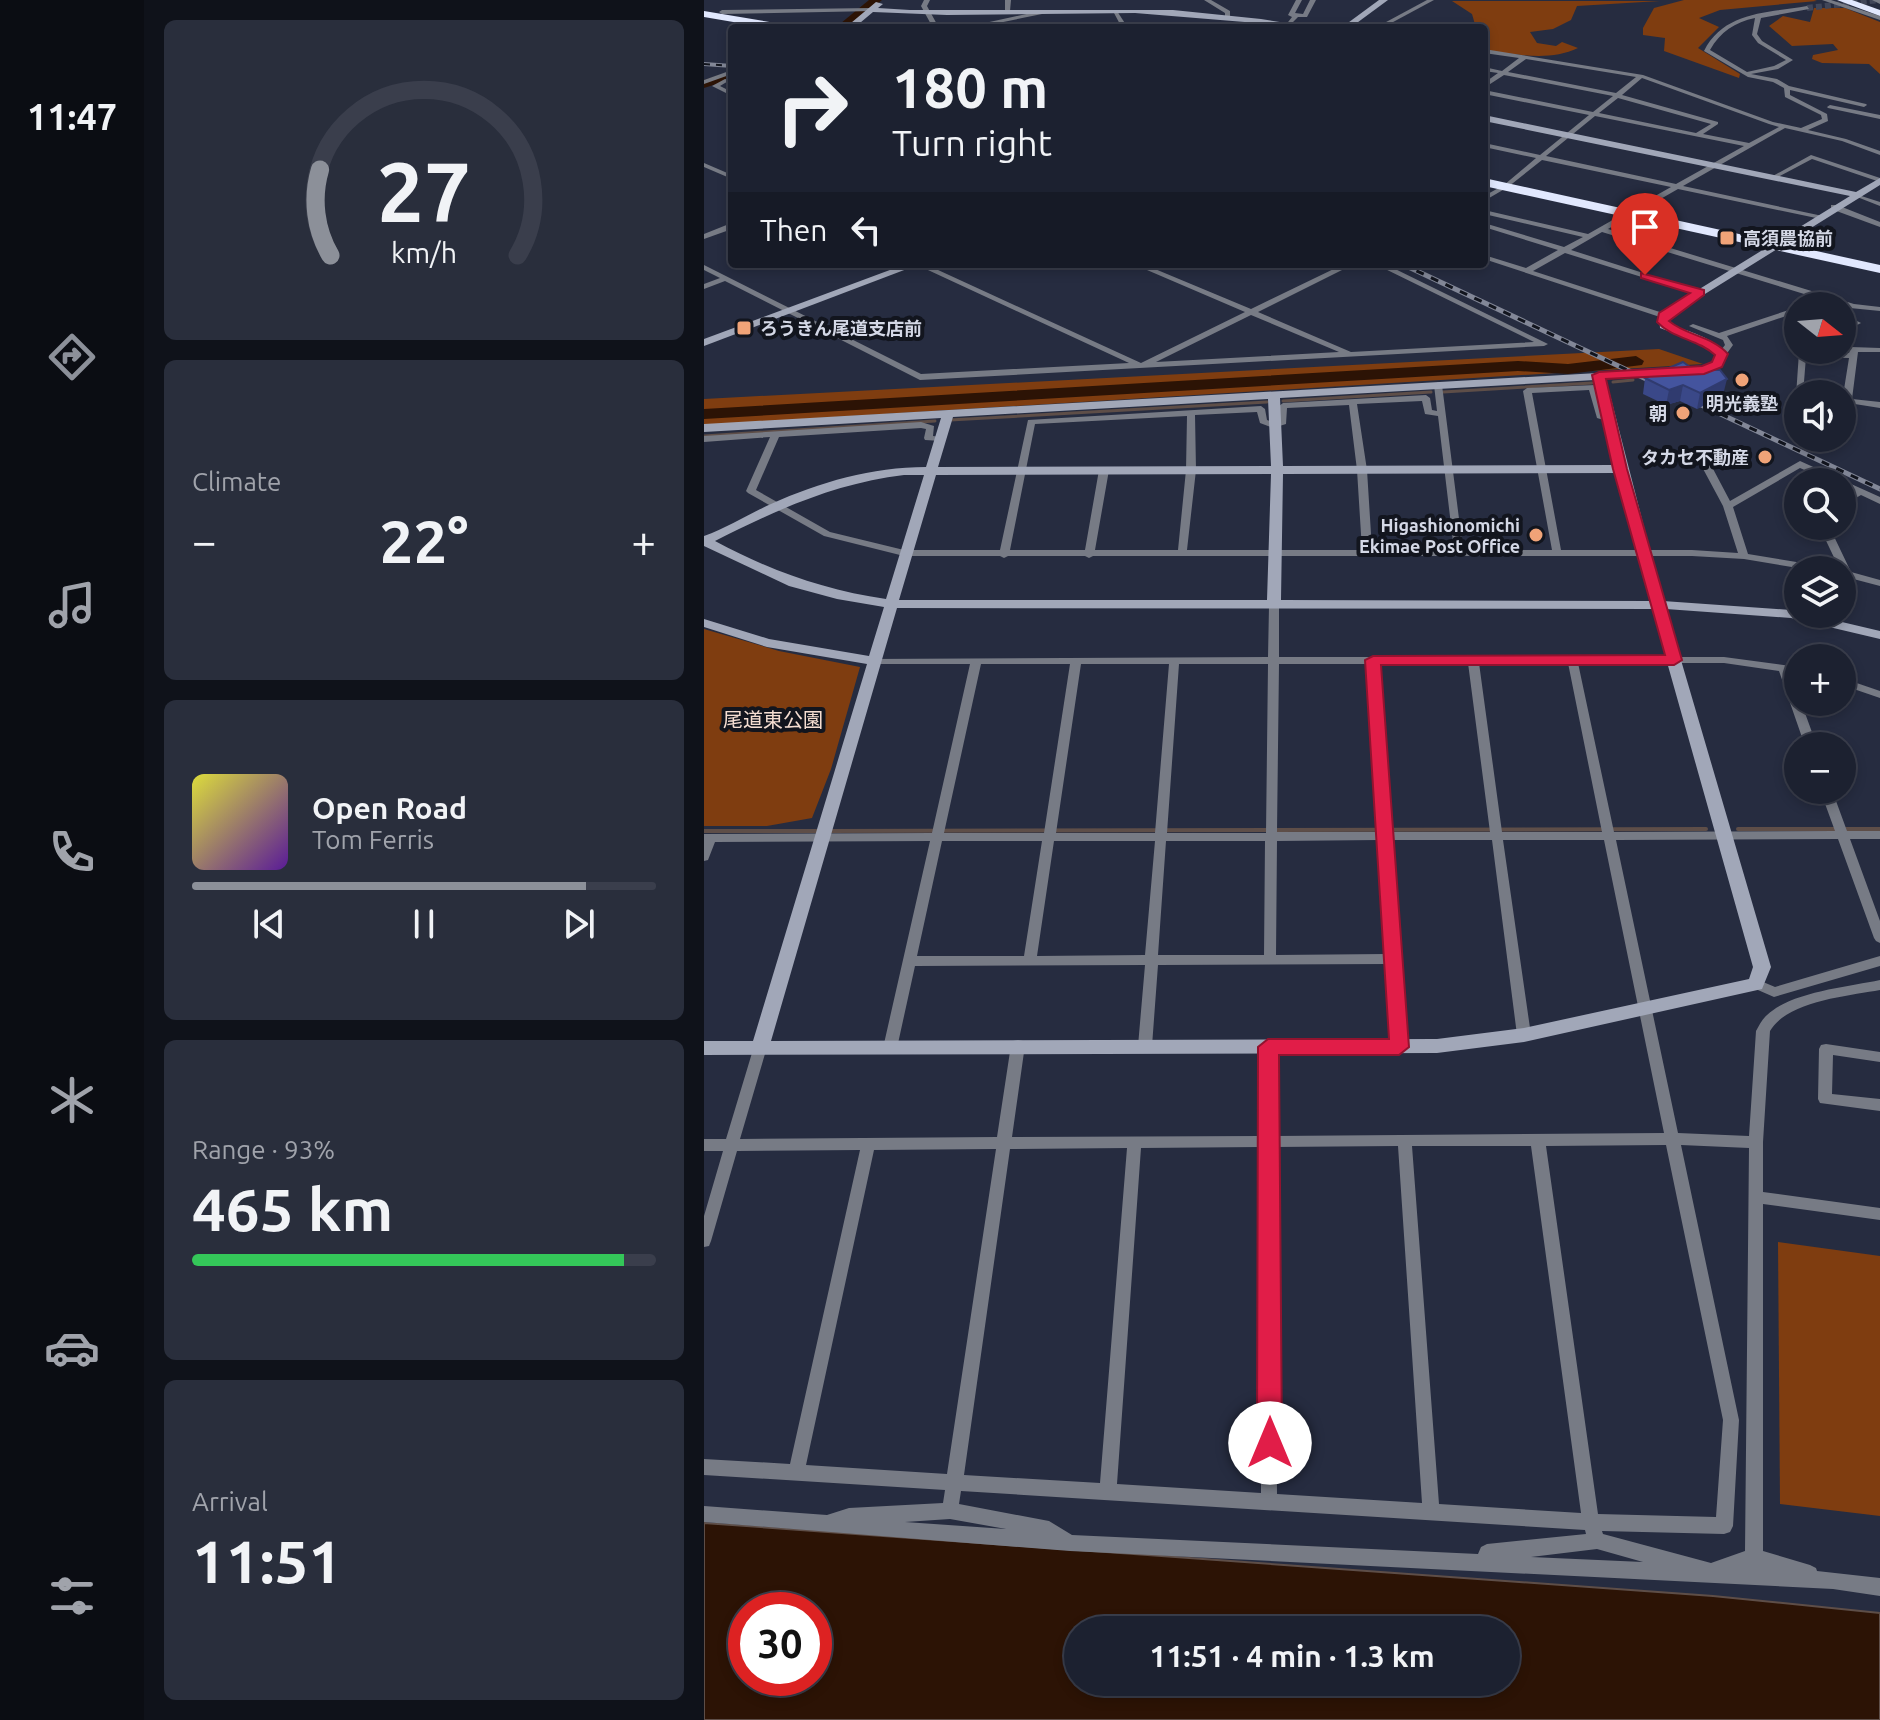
<!DOCTYPE html>
<meta charset="utf-8">
<style>
body{margin:0;font-family:Ubuntu,"Noto Sans JP",sans-serif;background:#292e3c;color:#f1f3f6;height:100vh;display:flex;flex-direction:column;font-size:30px;white-space:nowrap}
*{box-sizing:border-box;margin:0}
p{font-size:26px;color:#a0a3ab}
.icon{flex:none;width:44px;height:44px;fill:none;stroke:currentColor;stroke-width:2;stroke-linecap:round;stroke-linejoin:round}
.map{position:relative;flex:1;overflow:hidden}
.drawer{display:flex;flex-direction:column;gap:20px;padding:20px;background:#0f121a;width:560px}
.drawer>*{flex:none}
.banner{position:absolute;left:24px;top:24px;width:760px;height:244px;border-radius:8px;box-shadow:0 4px 12px #0003,0 0 0 2px #3a3e4c;background:#1c2130;color:#f1f3f6;overflow:hidden}
.needle{width:52px;rotate:107deg}
.controls{position:absolute;left:1080px;top:292px;display:grid;gap:16px}
.controls a{display:grid;place-items:center;width:72px;height:72px;border-radius:50%;background:#1c2130;box-shadow:0 4px 12px #0003,0 0 0 2px #3a3e4c;font-size:40px}
.speed{position:absolute;left:24px;top:1592px;display:flex;gap:16px;font-size:40px;font-weight:700;text-align:center}
.speed>*{display:grid;place-content:center;width:104px;height:104px;border-radius:50%;background:#1c2130;box-shadow:0 4px 12px #0003,0 0 0 2px #3a3e4c;line-height:1}
.speed .limit{border:12px solid #d22;background:#fff;color:#111}
.pin{position:absolute;display:grid;place-items:center;width:68px;height:68px;color:#fff;margin:-82px -34px;border-radius:50% 50% 50% 0;rotate:-45deg;box-shadow:0 0 8px #0007}
.pin .icon{rotate:45deg}
.me{position:absolute;width:88px;margin:-44px;rotate:0deg;stroke-linejoin:round;filter:drop-shadow(0 0 6px #0008)}
.turn{display:flex;align-items:center;gap:28px;height:168px;padding:0 32px;font-size:36px}
.turn .icon{width:104px;height:104px;stroke-width:2.5}
.turn b{display:block;font-size:56px;line-height:68px}
.then{display:flex;align-items:center;height:76px;padding:0 32px;background:#0003;gap:16px;font-size:30px}
.big{font-size:60px;font-weight:600;line-height:1.1}
.drawer .widget{flex:1;display:flex;flex-direction:column;justify-content:center;gap:12px;min-width:0;padding:0 28px;border-radius:12px;background:#292e3c}
.drawer .dial{align-items:center;gap:0}
.dial svg{height:208px;overflow:visible;fill:none;stroke:#3a3e4c;stroke-width:7;stroke-linecap:round;text-anchor:middle}
.dial text{fill:#f1f3f6;stroke:none}
.song{display:flex;align-items:center;gap:24px}
.cover{width:96px;height:96px;border-radius:12px;background:linear-gradient(135deg,hsl(60 70% 55%),hsl(270 70% 35%))}
.played{height:8px;border-radius:4px;background:linear-gradient(90deg,#8c9099 85%,#3a3e4c 85%)}
.keys{display:flex;justify-content:space-around;direction:ltr}
.heat{display:flex;justify-content:space-between;align-items:center;font-size:44px;direction:ltr}
.charge{height:12px;border-radius:6px;background:linear-gradient(90deg,#34c759 93%,#3a3e4c 0)}
.trip{position:absolute;left:360px;top:1616px;width:456px;height:80px;border-radius:40px;background:#1c2130;box-shadow:0 4px 12px #0003,0 0 0 2px #3a3e4c;font-weight:600;line-height:80px;text-align:center}
main{display:flex;flex:1;min-height:0}
.tab-bar{display:flex;flex-direction:column;width:144px;justify-content:space-around;align-items:center;background:#0b0d13;color:#a0a3ab}
.tab-bar .icon{width:56px;height:56px}
.tab-bar .current{color:#8c9099}
.tab-bar b{font-size:36px;color:#f1f3f6}
.map>svg:first-child{display:block}
</style>
<main>
<nav class="tab-bar">
<b>11:47</b>
<svg class="icon current" aria-label="directions" viewBox="0 0 24 24"><path d="M12 3l9 9-9 9-9-9zM9 14v-3h6M13 9l2 2-2 2"/></svg>
<svg class="icon" aria-label="music" viewBox="0 0 24 24"><path d="M9 18V5l10-2v13"/><circle cx="6" cy="18" r="3"/><circle cx="16" cy="16" r="3"/></svg>
<svg class="icon" aria-label="phone" viewBox="0 0 24 24"><path d="M5 4h4l2 5-3 2q2 4 5 5l2-3 5 2v4C11 20 4 13 5 4z"/></svg>
<svg class="icon" aria-label="climate" viewBox="0 0 24 24"><path d="M12 3v18M4 7l16 10M4 17L20 7"/></svg>
<svg class="icon" aria-label="car" viewBox="0 0 24 24"><path d="M5 17H2v-5l4-1 3-4h7l3 4 3 1v5h-3M9 17h6M6 11h13"/><circle cx="7" cy="17" r="2"/><circle cx="17" cy="17" r="2"/></svg>
<svg class="icon" aria-label="filters" viewBox="0 0 24 24"><path d="M4 7h16M4 17h16"/><circle cx="9" cy="7" r="2"/><circle cx="15" cy="17" r="2"/></svg>
</nav>
<section class="drawer">
<div class="widget dial"><svg viewBox="0 0 100 80">
<path d="M14 69A42 42 0 1 1 86 69"/>
<path d="M14 69A42 42 0 0 1 10 36" stroke="#8c9099"/>
<text x="50" y="56" font-size="32" font-weight="700">27</text>
<text x="50" y="72" font-size="11">km/h</text>
</svg></div>
<div class="widget"><p>Climate</p>
<div class="heat"><a>−</a><b class="big">22°</b><a>+</a></div>
</div>
<div class="widget">
<div class="song"><i class="cover"></i><div><b>Open Road</b><p>Tom Ferris</p></div></div>
<div class="played"></div>
<div class="keys"><svg class="icon" aria-label="previous" viewBox="0 0 24 24"><path d="M18 5L8 12l10 7zM5 5v14"/></svg><svg class="icon" aria-label="pause" viewBox="0 0 24 24"><path d="M8 5v14M16 5v14"/></svg><svg class="icon" aria-label="next" viewBox="0 0 24 24"><path d="M6 5l10 7-10 7zM19 5v14"/></svg></div>
</div>
<div class="widget"><p>Range · 93%</p><b class="big">465 km</b><div class="charge"></div></div>
<div class="widget"><p>Arrival</p><b class="big">11:51</b></div>
</section>
<div class="map">
<svg width="1176" height="1720" viewBox="0 0 1176 1720">
<rect width="100%" height="100%" fill="#262c40"/>
<g fill="#7f3d10">
<polygon points="980,0 1110,0 1113,1 1016,10 995,18 1015,27 994,48 1036,74 1035,78 960,51 961,38 939,35 939,28 950,8"/>
<path d="M748,1H956L873,6L867,20L849,29L826,32L833,43L852,46L858,42L874,48C845,62 811,54 780,50V28H772L768,14Z"/>
<polygon points="1110,8 1141,8 1176,22 1176,74 1165,64 1118,63 1108,59 1109,55 1134,50 1129,44 1088,46 1065,26 1079,16 1106,22"/>
<polygon points="955,349 999,364 0,425 0,399"/>
<polygon points="0,629 75,651 156,667 127,769 108,818 63,826 0,826"/>
<polygon points="1074,1242 1176,1256 1176,1516 1076,1504"/>
</g>
<path fill="#2c1305" stroke="#5e4e48" stroke-width="2" fill-rule="evenodd" d="M0,1523L1009,1596L1176,1613V1720H0ZM42,1610H110V1678H42ZM374,1630H802V1682H374Z"/>
<g fill="none" stroke-linecap="round" stroke-linejoin="round">
<g stroke="#5e4e48" stroke-width="3">
<polyline points="909,382 929,380"/>
<polyline points="739,392 888,383"/>
<polyline points="579,401 727,392"/>
<polyline points="246,420 563,402"/>
<polyline points="0,436 231,421"/>
</g>
<g stroke="#5e4e48" stroke-width="4">
<polyline points="1034,829 1176,829"/>
<polyline points="0,831 115,831"/>
<polyline points="124,831 1002,829"/>
</g>
<g fill="#2c1305" fill-rule="evenodd">
<polygon points="165,0 178,0 144,28 131,28"/>
<polygon points="28,71 28,79 0,88 0,80"/>
<polygon points="932,356 940,361 938,365 864,374 814,371 0,419 0,409 814,361 864,364"/>
</g>
<polyline stroke="#404659" stroke-width="6" stroke-dasharray="6 3" stroke-linecap="butt" points="1103,8 1176,0"/>
<g fill="#777b85" fill-rule="evenodd">
<polygon points="220,0 226,0 223,6 235,28 229,28 217,6"/>
<polygon points="301,0 307,0 306,11 301,10"/>
<polygon points="500,0 507,0 526,11 526,20 521,19 521,13"/>
<polygon points="592,0 598,0 591,13 599,14 606,0 612,0 603,17 594,17 585,26 581,26 588,17 584,15"/>
<polygon points="723,0 730,0 678,28 671,28"/>
<polygon points="1118,0 1127,0 1176,16 1176,20"/>
<polygon points="1168,0 1176,0 1176,4"/>
<path d="M1103,6L1105,9L1057,18L1053,34L1058,41L1089,60L1074,69L1047,74L1073,79L1085,86L1162,104L1163,105L1160,107L1086,90V95L1123,114L1124,121L1104,130L1142,139L1176,151V155L1138,141L1081,128L979,186L1114,215H1117V219L974,189L904,229L1150,304L1176,307V311L1146,308L898,232L867,250L999,292L992,294L861,253L829,271L962,314L963,316L959,318L780,259V255L822,268L854,250L780,227V223L860,247L879,237L780,214V210L884,234L967,187L838,160L804,187L780,201V196L800,185L832,158L780,147V143L836,155L885,115L780,94V90L889,112L909,96L800,75L780,88V83L794,73L780,71V67L798,71L815,58L780,53V49L939,75L1069,122L1097,128L1118,119L1117,115L1081,97L1080,88L1069,82L1044,77L1000,51C1020,11 1064,13 1103,6ZM1051,18L1048,35L1054,43L1082,60L1070,66L1043,72L1006,50C1016,32 1031,22 1051,18ZM822,59L932,77L912,93L804,72ZM938,78L1065,124L1075,127L1045,143L999,134L1014,124V122L918,95ZM914,98L1007,124L992,133L895,113ZM891,116L1040,146L972,184L842,156Z"/>
<polygon points="168,8 170,11 18,14 15,12 18,10"/>
<polygon points="341,10 343,13 270,28 258,28"/>
<polygon points="413,11 424,28 418,28 410,13"/>
<polygon points="482,22 484,23 487,28 481,28 479,24"/>
<polygon points="605,26 608,27 609,28 602,28"/>
<polygon points="28,70 28,74 0,84 0,80"/>
<polygon points="21,79 26,80 16,86 28,92 28,96 8,86"/>
<polygon points="1126,105 1176,115 1176,119 1124,108 1123,107"/>
<polygon points="1107,155 1176,178 1176,182 1108,159 1072,178 1067,177"/>
<polygon points="0,163 28,175 28,179 0,167"/>
<polygon points="1148,193 1176,202 1176,206 1148,195"/>
<polygon points="1127,205 1133,205 1176,222 1176,227 1127,209"/>
<polygon points="25,224 28,224 28,229 0,239 0,234"/>
<path d="M211,264H221L437,363L541,312L429,264H439L547,309L640,264H650L554,312L647,352L830,342L671,264H681L844,344L840,346L216,380L21,281L0,289V284L16,278L0,270V265L217,374L425,363ZM547,315L635,352L452,362Z"/>
<polygon points="1094,307 1094,312 1023,336 1029,345 1021,356 1018,356 1014,354 1021,345 1019,340 985,326 989,324 1015,333"/>
<polygon points="1138,321 1153,321 1157,323 1153,325 1138,325"/>
<polygon points="1147,347 1176,348 1176,352 1154,352 1148,399 1176,402 1176,408 1138,402 1145,358 1102,357 1099,394 1092,396 1095,352 1145,353"/>
<path d="M734,382L738,385L759,550H848L819,391L823,388L891,385L900,414L910,419L906,422L893,418L885,390L828,393L857,550H988L1034,553L1019,506L997,465L1002,462L1007,465L1026,501L1096,461L1176,497V504L1157,495L1138,506V499L1150,492L1138,486V482H1128L1096,468L1029,507L1044,554L1123,567L1128,570H1106L1040,559L988,556H389L385,558L381,556H304L300,558L296,556H200L120,536L44,493L42,491L66,437L0,442V436L217,422L230,426L229,436L237,437V441L221,440L220,438L222,429L217,428L75,437L52,490L126,532L200,550H296L324,420L557,406L561,409L563,420L569,422L575,421V406L579,403L722,395L726,398L728,410L733,411L730,385ZM718,401L721,414L734,416L750,550H668L663,470L653,404ZM645,405L653,470L658,550H483L492,470L491,415L553,412L556,423L569,428L582,424L583,408ZM483,416L482,470L474,550H391L405,470L400,467L395,470L381,550H306L331,424Z"/>
<polygon points="1115,526 1125,526 1147,572 1176,580 1176,586 1138,576 1138,570 1136,570"/>
<path d="M570,603L575,606V657H1020L1094,667V673L1086,672L1094,694V702H1097L1113,746H1101L1075,671L1020,663H874L910,832L1131,831L1116,790H1128L1143,831H1176V839H1146L1176,921V943L1172,941L1170,938L1134,839L912,840L974,1133L1045,1136L1052,1031C1055,1026 1058,1019 1063,1015C1087,992 1143,987 1176,980V990C1144,996 1083,1001 1066,1031L1059,1142V1192L1176,1208V1220L1059,1204V1551L1106,1565L1112,1568L1113,1571L1176,1578V1596L1129,1589L366,1551L0,1522V1506L123,1515L145,1508L239,1503L241,1490L0,1475V1459L86,1464L156,1150L33,1151L7,1241L5,1246L0,1247V1216L19,1151H0V1139H22L51,1043L56,1042L61,1043L63,1047L36,1139L293,1137L307,1045L309,1041L314,1040L319,1041L321,1045L308,1137L557,1136V1047L559,1043L564,1042L569,1043L571,1047V1136L960,1133L900,840H799L827,1035L825,1039L820,1040L815,1039L813,1035L788,840H687L702,1047L700,1051L695,1052L690,1051L688,1047L683,964L454,965L448,1046L446,1050L441,1051L436,1050L434,1046L441,965L211,966L193,1048L191,1052L186,1053L181,1052L179,1048L226,841L11,842L4,860L0,861V834L228,833L266,664H169L165,663L164,661L165,659L564,657L565,606ZM764,663L786,832H686L675,664ZM775,663H864L898,832H798ZM277,664H366L340,833H240ZM377,664H465L451,833H352ZM475,664H564L562,833H463ZM575,664H664L675,832H573ZM675,840L682,954L572,955L573,841ZM238,841H338L320,956H213ZM350,841H451L441,955L333,956ZM462,841H561L560,955H454ZM962,1145L1019,1420L1012,1517L894,1514L842,1146ZM977,1145L1045,1148L1041,1551L1007,1563L899,1534L898,1531L1020,1534L1026,1532L1029,1526L1035,1420ZM694,1146L718,1503L573,1494L571,1147ZM708,1146H827L877,1513L735,1504ZM557,1147V1493L413,1484L437,1148ZM423,1148L396,1483L260,1475L306,1149ZM292,1149L243,1474L102,1465L170,1150ZM257,1491L881,1530L882,1534L783,1544L777,1547L774,1554L368,1535L345,1521L255,1504ZM246,1519L302,1529L201,1522ZM893,1549L939,1562L827,1557Z"/>
<polygon points="1138,678 1176,691 1176,698 1138,685"/>
<polygon points="1176,956 1176,966 1070,997 1047,987 1046,984 1047,981 1052,979 1071,987"/>
<polygon points="1122,1044 1176,1052 1176,1062 1129,1055 1128,1094 1176,1099 1176,1111 1116,1103 1114,1099 1115,1049 1117,1045"/>
</g>
<g fill="#a1a7b8" fill-rule="evenodd">
<polygon points="675,0 684,0 646,28 637,28"/>
<polygon points="172,2 179,4 174,8 206,10 469,10 557,19 614,28 431,13 243,15 169,12 150,28 141,28"/>
<path d="M780,115L1152,192L1176,178V185L964,317L965,324C986,332 1008,337 1023,354L1018,366L1000,373L902,379L959,601L1087,610L1094,612V614H1104L1176,631V639L1087,618L962,609L1067,967L1058,989L820,1042L733,1053L0,1055V1041H49L163,664L63,647L0,627V619L65,639L165,656L180,607L133,599L85,586L0,546V536C23,528 44,514 67,504C116,482 168,467 222,467L237,418L0,432V424L998,367L1009,362L1012,355L1002,345L956,328L955,314L1146,196L780,121ZM891,380L911,465L579,466L576,398ZM564,399L567,466L234,467L249,417ZM913,473L946,601L577,600L579,474ZM567,474L563,600H195L232,475ZM200,475H220L182,599C120,590 67,571 11,541C72,510 132,483 200,475ZM193,608L948,609L1049,967L1045,979L820,1028L733,1039L67,1041Z"/>
<polygon points="202,264 216,264 0,346 0,339"/>
</g>
<g fill="#e1e8fe" fill-rule="evenodd">
<polygon points="1133,0 1148,0 1176,10 1176,16"/>
<polygon points="0,11 83,25 88,28 64,28 0,17"/>
<polygon points="780,178 1176,265 1176,273 780,186"/>
</g>
<defs>
<polyline id="rail-far1" points="0,64 28,66"/>
<polyline id="rail" points="698,264 1176,489"/>
</defs>
<use href="#rail-far1" stroke="#828797" stroke-width="4"/>
<use href="#rail" stroke="#828797" stroke-width="5"/>
<use href="#rail-far1" stroke="#12151e" stroke-width="2" stroke-dasharray="6" stroke-linecap="butt"/>
<use href="#rail" stroke="#12151e" stroke-width="3" stroke-dasharray="8" stroke-linecap="butt"/>
</g>
<polygon fill="#3a4888" points="989,369 1019,395 993,409 976,401 962,405 939,394 941,378"/>
<g fill="#303b6f">
<polygon points="1023,379 1019,395 993,409 996,393"/>
<polygon points="979,385 976,401 962,405 965,390"/>
</g>
<polygon fill="#44549e" stroke="#303b6f" stroke-width="2" points="979,362 989,369 1016,370 1023,379 996,393 979,385 965,390 941,378"/>
<path fill="#e11d48" stroke="#92132f" stroke-width="2" d="M937,273L1000,290V295L965,321C983,336 1008,336 1024,354L1018,367L1000,374L902,379L923,469L978,660L970,665H677L705,1047L695,1055H575L578,1443L574,1451L566,1455L557,1451L553,1443L554,1047L564,1039H685L661,660L669,656L961,655L909,469L888,375L895,372L998,366L1008,362L1011,355C994,339 969,339 953,322L955,313L986,293L937,278Z"/>
<g fill="#f0a378" stroke="#12151e" stroke-width="3">
<rect x="1015" y="230" width="16" height="16" rx="4"/>
<rect x="32" y="320" width="16" height="16" rx="4"/>
<circle cx="1038" cy="380" r="8"/>
<circle cx="979" cy="413" r="8"/>
<circle cx="1061" cy="457" r="8"/>
<circle cx="832" cy="535" r="8"/>
</g>
<g text-anchor="middle" dominant-baseline="central" stroke-width="8" stroke-linejoin="round" paint-order="stroke">
<g font-size="18" font-weight="bold" fill="#d4d8e6" stroke="#12151e" text-anchor="end">
<text x="1039" y="238" text-anchor="start">高須農協前</text>
<text x="56" y="328" text-anchor="start">ろうきん尾道支店前</text>
<text x="1038" y="403" text-anchor="middle">明光義塾</text>
<text x="963" y="413">朝</text>
<text x="1045" y="457">タカセ不動産</text>
<text x="816" y="525">Higashionomichi<tspan x="816" dy="21">Ekimae Post Office</tspan></text>
</g>
<g font-size="20" fill="#f5ded2" stroke="#12151e">
<text x="69" y="719">尾道東公園</text>
</g>
</g>
</svg>
<div class="controls">
<a><svg class="needle" viewBox="-14 -14 28 28"><path d="M0-13l5 13h-10z" fill="#e53935"/><path d="M0 13l5-13h-10z" fill="#a0a3ab"/></svg></a>
<a><svg class="icon" aria-label="sound" viewBox="0 0 24 24"><path d="M4 9h4l5-4v14l-5-4H4zM17 9q2 3 0 6"/></svg></a>
<a><svg class="icon" aria-label="search" viewBox="0 0 24 24"><circle cx="10" cy="10" r="6"/><path d="M15 15l6 6"/></svg></a>
<a><svg class="icon" aria-label="layers" viewBox="0 0 24 24"><path d="M12 4l9 5-9 5-9-5zM3 14l9 5 9-5"/></svg></a>
<a>+</a>
<a>−</a>
</div>
<div class="speed"><div class="limit">30</div></div>
<div class="pin" style="left:941px;top:275px;background:#d93025"><svg class="icon" aria-label="arrive" viewBox="0 0 24 24"><path d="M6 21V4h12l-3 4 3 4H6"/></svg></div>
<svg class="me" style="left:566px;top:1443px" viewBox="-20 -20 40 40"><circle r="19" fill="#fff"/><path d="M0-13L10 11 0 6-10 11z" fill="#e11d48"/></svg>
<div class="trip">11:51 · 4 min · 1.3 km</div>
<div class="banner">
<div class="turn"><svg class="icon" aria-label="right" viewBox="0 0 24 24"><path d="M7 20v-9h11M14 6l5 5-5 5"/></svg><div><b>180 m</b>Turn right</div></div>
<div class="then">Then<svg class="icon" aria-label="left" viewBox="0 0 24 24"><path d="M17 20v-9H6M10 6l-5 5 5 5"/></svg></div>
</div>
</div>
</main>
